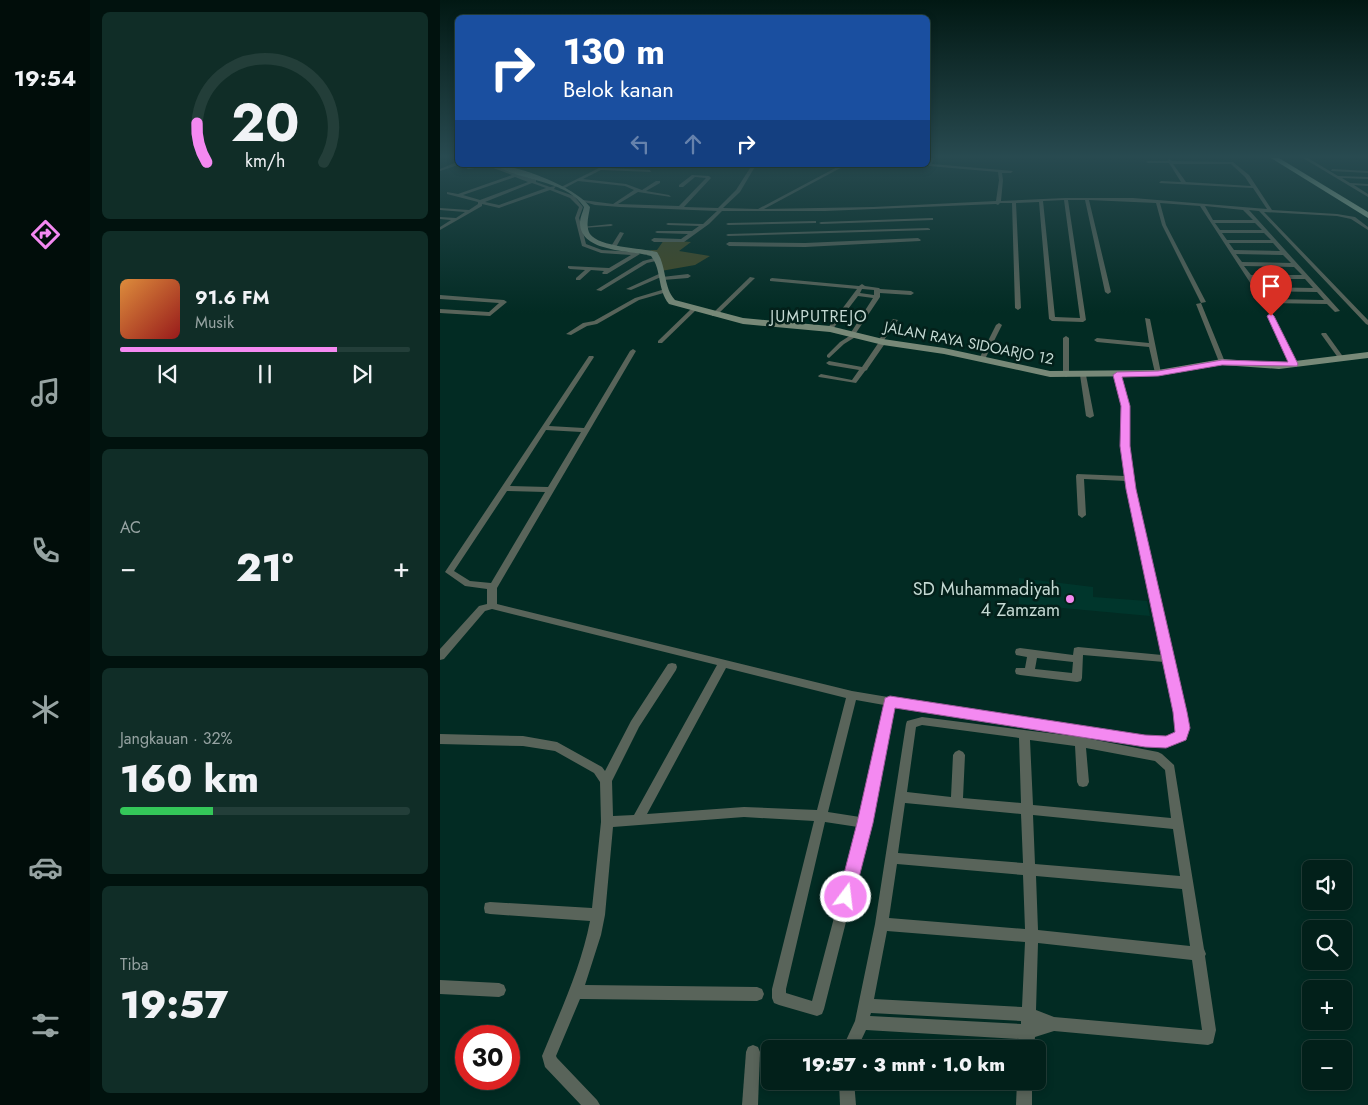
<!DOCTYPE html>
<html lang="id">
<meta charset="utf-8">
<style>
body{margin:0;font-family:Jost,sans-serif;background:#102d27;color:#f1f3f6;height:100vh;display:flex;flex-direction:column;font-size:19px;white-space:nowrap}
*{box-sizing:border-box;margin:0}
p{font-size:16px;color:#96a3a2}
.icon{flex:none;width:28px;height:28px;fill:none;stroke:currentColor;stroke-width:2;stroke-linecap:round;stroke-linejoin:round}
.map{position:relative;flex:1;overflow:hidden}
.drawer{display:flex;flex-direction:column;gap:12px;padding:12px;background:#01120e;width:350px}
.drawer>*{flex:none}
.guide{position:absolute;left:15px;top:15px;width:475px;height:152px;border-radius:8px;box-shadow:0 2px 8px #0003,0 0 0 1px #233e39;background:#1a4fa0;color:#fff;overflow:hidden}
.controls{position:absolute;left:862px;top:860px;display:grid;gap:10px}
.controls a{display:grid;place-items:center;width:50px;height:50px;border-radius:8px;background:#02201a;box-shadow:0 2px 8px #0003,0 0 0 1px #233e39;font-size:25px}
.speed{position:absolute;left:15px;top:1025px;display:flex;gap:10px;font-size:25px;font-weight:700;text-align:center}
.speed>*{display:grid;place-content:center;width:65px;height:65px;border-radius:50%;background:#02201a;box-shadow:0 2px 8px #0003,0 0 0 1px #233e39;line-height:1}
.speed .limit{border:8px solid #d22;background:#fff;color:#111}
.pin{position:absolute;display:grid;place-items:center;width:42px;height:42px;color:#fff;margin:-51px -21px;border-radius:50% 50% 50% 0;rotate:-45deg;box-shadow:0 0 5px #0007}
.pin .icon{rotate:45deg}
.me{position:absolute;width:55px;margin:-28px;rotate:15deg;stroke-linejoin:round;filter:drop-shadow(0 0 4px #0008)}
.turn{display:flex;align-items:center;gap:18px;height:105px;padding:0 25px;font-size:22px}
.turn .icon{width:65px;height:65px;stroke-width:2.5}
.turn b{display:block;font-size:35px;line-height:42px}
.lanes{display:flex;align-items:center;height:48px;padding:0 25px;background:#0003;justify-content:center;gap:25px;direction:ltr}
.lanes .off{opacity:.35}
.big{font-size:38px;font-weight:800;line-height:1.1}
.drawer .tile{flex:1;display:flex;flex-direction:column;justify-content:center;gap:8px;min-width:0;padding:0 18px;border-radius:8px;background:#102d27}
.drawer .dial{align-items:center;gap:0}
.dial svg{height:130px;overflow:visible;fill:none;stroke:#233e39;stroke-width:7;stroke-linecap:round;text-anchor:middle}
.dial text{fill:#f1f3f6;stroke:none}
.song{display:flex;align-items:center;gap:15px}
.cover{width:60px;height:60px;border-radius:8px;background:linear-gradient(135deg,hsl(30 70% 55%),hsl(0 70% 35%))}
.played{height:5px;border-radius:2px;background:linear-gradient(90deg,#f489f1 75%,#233e39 75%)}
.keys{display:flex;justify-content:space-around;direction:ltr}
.heat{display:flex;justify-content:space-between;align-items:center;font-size:28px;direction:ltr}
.charge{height:8px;border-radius:4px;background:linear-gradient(90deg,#34c759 32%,#233e39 0)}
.trip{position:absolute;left:321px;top:1040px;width:285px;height:50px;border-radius:8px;background:#02201a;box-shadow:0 2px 8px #0003,0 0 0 1px #233e39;font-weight:800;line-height:50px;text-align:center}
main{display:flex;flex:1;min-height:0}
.menu{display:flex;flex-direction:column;width:90px;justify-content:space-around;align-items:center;background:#010d0a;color:#96a3a2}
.menu .icon{width:35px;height:35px}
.menu .active{color:#f489f1}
.menu b{font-size:22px;color:#f1f3f6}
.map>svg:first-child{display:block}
</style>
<main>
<nav class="menu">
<b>19:54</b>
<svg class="icon active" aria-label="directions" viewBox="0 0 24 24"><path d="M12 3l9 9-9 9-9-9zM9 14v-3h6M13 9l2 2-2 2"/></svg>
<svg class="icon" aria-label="music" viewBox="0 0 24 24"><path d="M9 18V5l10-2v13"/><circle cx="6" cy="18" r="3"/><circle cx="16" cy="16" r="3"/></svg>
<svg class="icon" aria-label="phone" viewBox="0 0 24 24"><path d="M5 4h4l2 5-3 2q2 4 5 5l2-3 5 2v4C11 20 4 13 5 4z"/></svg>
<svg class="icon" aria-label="climate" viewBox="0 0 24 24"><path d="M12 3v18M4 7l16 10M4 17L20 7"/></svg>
<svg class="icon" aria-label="car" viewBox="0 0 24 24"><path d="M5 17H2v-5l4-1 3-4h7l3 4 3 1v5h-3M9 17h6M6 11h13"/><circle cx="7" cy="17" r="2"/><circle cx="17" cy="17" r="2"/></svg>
<svg class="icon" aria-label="filters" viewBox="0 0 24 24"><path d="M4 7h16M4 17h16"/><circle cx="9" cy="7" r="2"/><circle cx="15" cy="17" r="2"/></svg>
</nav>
<section class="drawer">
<div class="tile dial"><svg viewBox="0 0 100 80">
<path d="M14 69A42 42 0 1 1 86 69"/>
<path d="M14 69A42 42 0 0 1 8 45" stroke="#f489f1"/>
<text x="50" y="56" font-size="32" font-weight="700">20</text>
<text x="50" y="72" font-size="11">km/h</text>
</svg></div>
<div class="tile">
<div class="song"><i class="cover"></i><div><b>91.6 FM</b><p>Musik</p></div></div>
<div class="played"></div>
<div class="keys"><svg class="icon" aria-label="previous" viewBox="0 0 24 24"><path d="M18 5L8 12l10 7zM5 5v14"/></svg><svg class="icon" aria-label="pause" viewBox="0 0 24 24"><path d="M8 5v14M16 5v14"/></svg><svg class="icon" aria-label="next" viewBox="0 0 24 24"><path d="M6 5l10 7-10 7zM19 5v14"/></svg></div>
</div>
<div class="tile"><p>AC</p>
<div class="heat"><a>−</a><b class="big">21°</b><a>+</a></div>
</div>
<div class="tile"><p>Jangkauan · 32%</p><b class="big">160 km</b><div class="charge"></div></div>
<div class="tile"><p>Tiba</p><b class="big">19:57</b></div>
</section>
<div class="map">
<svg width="928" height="1105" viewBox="0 0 928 1105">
<rect width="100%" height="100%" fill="#022b23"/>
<polygon fill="#00362c" points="579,578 653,587 653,597 707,601 710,616 579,604"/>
<polygon fill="#454a25" points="224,240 251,242 239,251 270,256 255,265 221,271 219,255 210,250 217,250"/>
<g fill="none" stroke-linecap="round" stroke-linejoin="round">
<g fill="#59645a" fill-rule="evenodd">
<path d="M490,158H494L492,164L573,171L571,173H562L563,180L561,201L625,198H693L827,209L813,188L719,183L721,181L741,182L729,163H708L706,162L708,161H728L729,159L732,161L793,162L809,175L832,210L897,214L915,217L928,227V230L911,219L897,216L824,212L928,320V325L926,324L819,211L809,210L900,311L895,312L887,304L829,303L831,306L826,307L760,206L720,203L726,225L766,302L761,303L785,362L782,364L779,362L756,304L761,303L722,225L716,203L649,200L671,292L668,294L665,292L645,200H628L646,320L643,322L612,321L609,319L599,202L576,203L581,308L578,310L575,308L572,203H560L558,205L556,204L385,211H282L269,224L244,242H214L211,240L214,238L241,239L248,234L217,233L215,232L217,231H252L259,226L228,225L226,224L228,223L263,224L277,211L180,207L155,205L141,201L143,200L173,204L194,190L185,186L138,181L123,189L119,188L165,165H170L165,168L210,170L211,172L161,170L143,179L186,184L202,190L216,181H220V183L206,191L229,195L231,197L198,192L178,204L239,206L266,178L255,177L243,187H239V185L252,175L269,176L271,178L244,207L278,208L296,190L312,165H316L300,192L283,208L318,209L401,165H406L324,209L433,207L556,201L559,180L558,172L489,166L487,165ZM733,164H791L805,177L811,186L746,182ZM624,200L640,318L615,317L603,201ZM765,206L803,210L813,220H773ZM775,223H815L822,230H780ZM782,233H824L831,240H787ZM789,243H833L840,251L794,250ZM796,254L843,255L851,263L802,262ZM804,266L854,267L862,275H811ZM813,279H865L873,288L818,287ZM821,291L877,292L884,300L826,299Z"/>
<polygon points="863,158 868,158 898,176 928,177 928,179 902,178 910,183 928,184 928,186 914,185 928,194 928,197"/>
<polygon points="17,162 18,165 0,171 0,169"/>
<path d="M38,165H53L76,174L81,173L80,175L96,180V182L110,187L116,186L114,189L134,196L143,207L139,218L142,227L171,224L173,225L171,226L142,228L146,244L162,250L197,252L200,254L167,274H163L162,273L164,271L151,270L140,280H136V278L145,270L130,269L128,268V266L169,268L191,255L161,253L142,246L135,218L139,207L130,198L110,190L59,208L42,204V206L0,230V227L11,220L0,219V217L16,218L25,212L0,210V208L29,210L38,204V202L7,194V192L18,194L72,175L48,166L28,169L26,168ZM75,177L88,182L40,200L23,195ZM92,183L106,188L59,205L45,202Z"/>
<polygon points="892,169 928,171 928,173 891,171"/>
<polygon points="491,218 493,218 493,220 381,224 379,223 381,222"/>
<polygon points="374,221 376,221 376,223 288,225 286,224 288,223"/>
<polygon points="488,228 490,229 490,230 288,236 286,235 288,234"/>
<polygon points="180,232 184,233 175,249 171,249 170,248"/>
<polygon points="478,238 481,240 480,241 365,247 289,246 286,244 289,242 365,243"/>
<polygon points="218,257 221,259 220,260 207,263 161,291 156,290 203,261"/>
<polygon points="221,273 224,275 222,277 248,274 251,276 248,278 223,280 221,279 221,277 191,290 186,289"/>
<polygon points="310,277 315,278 276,316 272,316 272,314"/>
<path d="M332,278L419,286L422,284L425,286L439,288L440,289L471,291L474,293L471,295L440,293V297L416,333L418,335L417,336L404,344L389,358L387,357V355L400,342L411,335L410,334L433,298L418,296L392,330L390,331L387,329L417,289L330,281V279ZM422,289L434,290V295L420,293Z"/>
<polygon points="225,289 227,290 227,292 199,300 157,324 147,326 131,335 126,334 143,323 154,321 195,298"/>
<polygon points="0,295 64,300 67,302 50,316 0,313 0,309 49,312 59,303 0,299"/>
<polygon points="252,308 257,309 222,343 218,343 218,341"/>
<polygon points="831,314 834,316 857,364 856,365 854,366 851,364 828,316"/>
<polygon points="705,318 710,319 721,373 720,374 718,375 715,373 709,347 657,342 654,340 657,338 709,343"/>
<polygon points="453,319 458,320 444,340 446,342 428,368 427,370 425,371 416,383 379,377 378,376 381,374 412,380 419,370 389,365 386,363 389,361 422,367 439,342 438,341"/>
<polygon points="559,323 562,325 545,359 542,361 540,360 539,359 556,325"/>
<polygon points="882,333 886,333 904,358 903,359 899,359 881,334"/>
<polygon points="626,336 629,338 629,375 626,377 623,375 623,338"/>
<path d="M193,349L196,351L57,588V604L412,691L585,720L705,736L726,737L735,733V712L724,662L643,655L642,678L641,681L637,682L580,675L576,674L575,671L576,668H585L587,657L576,655L575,652L576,649L580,648L633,655L634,648L638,647L722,655L686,481L644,479L646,515L642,518L638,515L636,476L637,474L685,476L681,446L682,406L674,375L677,373L680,375L690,406L689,446L695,489L745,712L746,736L745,739L726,747L705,746L585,728L454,706L431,823L384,1009L382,1014L377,1016L339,1005L334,1003L332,998V989L374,821L304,817L173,827L165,915L161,935L145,985L317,987L322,989L324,994L322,999L317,1001L140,999L116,1056L117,1058L157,1100L160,1105H141L105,1067L102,1056C120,1012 141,968 150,921L50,914L45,913L44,908L45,903L50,902L152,908L161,822L160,782L154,773L115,751L83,746L0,744V734L83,736L117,742L162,767L165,771L191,721L228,664L232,663L236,664L237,667L236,670L199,727L172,781L173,816L194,815L277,665L52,609L45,611L4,659L0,660V649L39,606L47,604V589L25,586L5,572L149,356H153L154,357L109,426L144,428L190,351ZM106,430L141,432L108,487L70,486ZM67,491L105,492L51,583L30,581L14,571ZM597,658L633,662L632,673L595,669ZM286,668L406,698L377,810L304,807L207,814ZM416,700L444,705L420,817L388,812ZM385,822L418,827L372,1001L346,993V989Z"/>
<polygon points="643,373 646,375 654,416 650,418 646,416 640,375"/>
<path d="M482,717L640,737L718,752L722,754L734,765L764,949L766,954L765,956L776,1030L773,1043L768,1045L614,1031L595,1037L594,1049H580V1039L426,1030L417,1049H402L415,1021L435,924L466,724L467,721ZM482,725L579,738L581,803L523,798L525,755L523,752L519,750L515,752L513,755L511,797L467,792L476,727ZM590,740L635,746L637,782L639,786L643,787L647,786L649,782L646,748L715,761L725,770L731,818L593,805ZM465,803L581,814L583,863L458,853ZM593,815L733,829L740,876L595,864ZM457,864L583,875L585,929L449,918ZM596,876L742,889L750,946L598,930ZM447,931L585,942L582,1007L434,999ZM598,943L752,960L762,1030L614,1017L596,1010ZM431,1013L581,1021V1024L430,1016Z"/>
<polygon points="0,980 59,983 64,985 66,990 64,995 59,997 0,994"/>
<polygon points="313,1045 318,1047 320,1052 318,1105 302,1105 306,1052 308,1047"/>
<polygon points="399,1081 414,1081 416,1105 400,1105"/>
<polygon points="577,1081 592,1081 592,1105 576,1105"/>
</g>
<path fill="#788978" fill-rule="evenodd" d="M55,165C79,165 137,188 150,207C149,215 145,226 150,234C159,247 201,248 217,252C227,267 223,287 235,300L303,318L390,326L443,339L504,348L610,371L718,370L782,359L839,363L928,352V358L839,369L782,365L718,376L610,377L504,354L443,345L390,332L303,324L229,304C217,289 222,270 211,256C191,250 139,253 140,222C140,217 143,212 144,207C125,179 81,182 55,165Z"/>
<polygon fill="#a4bea4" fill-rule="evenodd" points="831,158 839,158 928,212 928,218"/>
</g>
<linearGradient id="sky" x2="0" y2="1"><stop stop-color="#011813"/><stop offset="0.5" stop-color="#284a50"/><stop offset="1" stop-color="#284a50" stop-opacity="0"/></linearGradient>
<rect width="928" height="313" fill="url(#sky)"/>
<polygon fill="#f489f1" stroke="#9f599d" points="831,313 834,316 858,364 857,366 782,365 718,376 682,377 690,406 690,446 696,489 747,712 750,728 746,740 726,748 705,747 455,708 433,823 414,897 412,903 406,905 400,903 398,897 417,823 445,698 450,696 705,735 726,736 735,732 733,712 686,489 680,446 681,406 673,375 677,372 718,371 782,360 848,362 827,316"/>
<circle fill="#f489f1" stroke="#03201a" stroke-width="2" cx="630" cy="599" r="5"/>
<g text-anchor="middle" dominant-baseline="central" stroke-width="5" stroke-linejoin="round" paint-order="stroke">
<g font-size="15" fill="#c4d9d3" stroke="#03201a">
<text transform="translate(529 343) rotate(11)">JALAN RAYA SIDOARJO 12</text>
</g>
<g font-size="16" letter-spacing="1" fill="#c4d9d3" stroke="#03201a">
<text x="379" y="316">JUMPUTREJO</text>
</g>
<g font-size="18" fill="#c4d9d3" stroke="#03201a" text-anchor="end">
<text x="620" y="589">SD Muhammadiyah<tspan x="620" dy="21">4 Zamzam</tspan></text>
</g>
</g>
</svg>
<div class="controls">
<a><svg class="icon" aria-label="sound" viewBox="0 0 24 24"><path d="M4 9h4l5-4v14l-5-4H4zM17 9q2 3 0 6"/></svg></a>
<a><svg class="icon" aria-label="search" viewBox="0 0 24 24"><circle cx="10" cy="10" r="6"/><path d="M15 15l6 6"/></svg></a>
<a>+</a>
<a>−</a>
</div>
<div class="speed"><div class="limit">30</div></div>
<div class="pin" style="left:831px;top:316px;background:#d93025"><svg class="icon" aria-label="arrive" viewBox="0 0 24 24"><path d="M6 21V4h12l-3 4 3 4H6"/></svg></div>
<svg class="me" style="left:406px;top:897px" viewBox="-20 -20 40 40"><circle r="17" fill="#f489f1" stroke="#fff" stroke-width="3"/><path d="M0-11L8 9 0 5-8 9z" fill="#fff"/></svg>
<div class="trip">19:57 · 3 mnt · 1.0 km</div>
<div class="guide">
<div class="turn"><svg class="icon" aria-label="right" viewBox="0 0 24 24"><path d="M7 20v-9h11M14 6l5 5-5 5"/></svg><div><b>130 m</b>Belok kanan</div></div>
<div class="lanes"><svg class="icon off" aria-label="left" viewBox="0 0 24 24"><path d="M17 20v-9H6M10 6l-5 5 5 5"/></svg><svg class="icon off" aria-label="ahead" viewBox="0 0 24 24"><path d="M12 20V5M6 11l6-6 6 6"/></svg><svg class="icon" aria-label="right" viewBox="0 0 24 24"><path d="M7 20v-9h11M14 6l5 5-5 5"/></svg></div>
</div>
</div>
</main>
